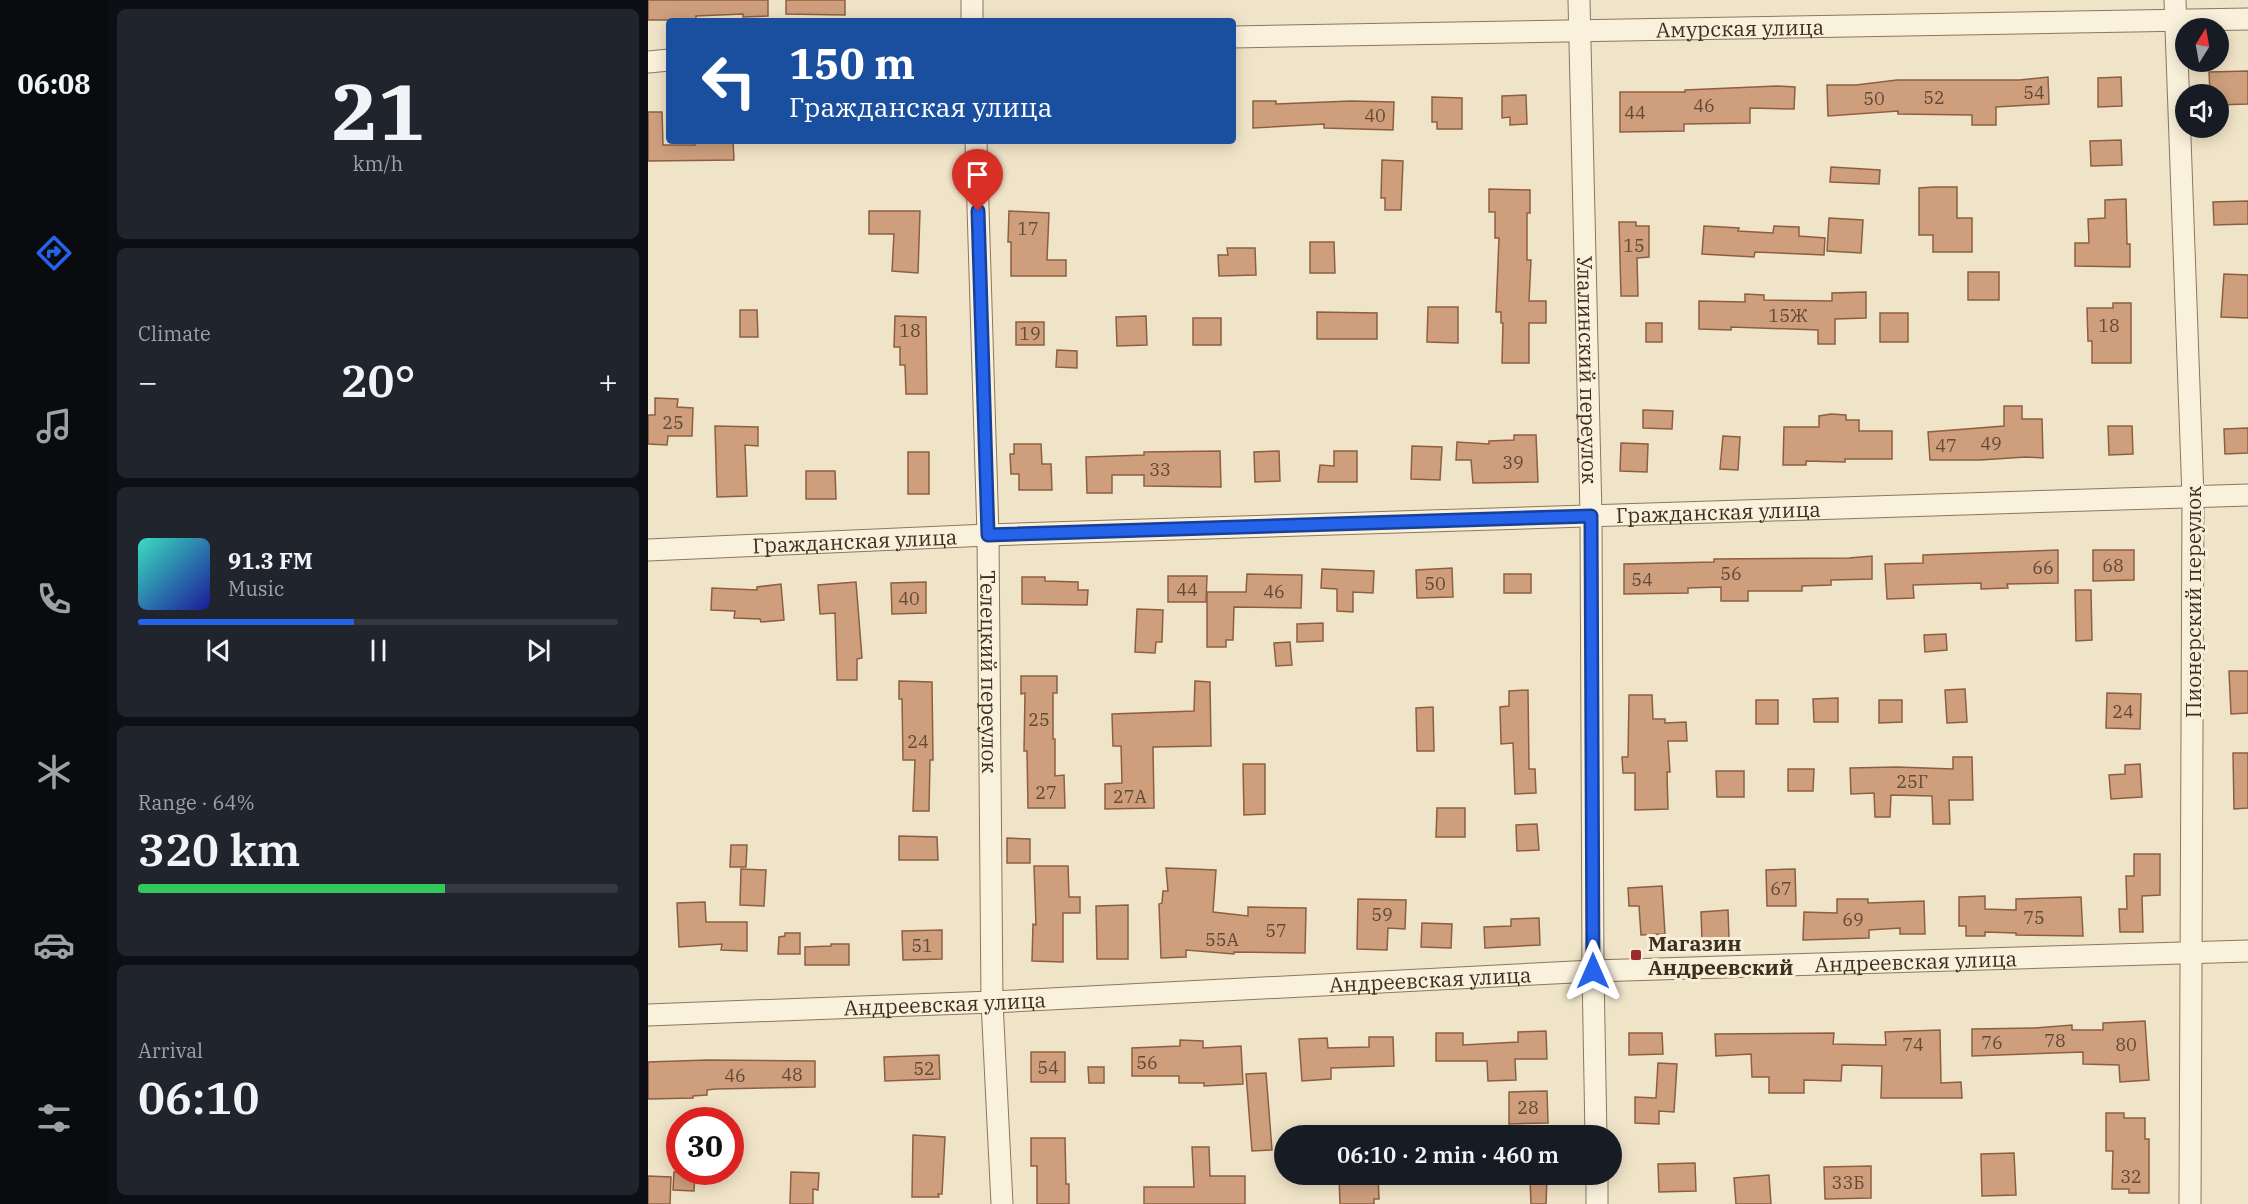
<!DOCTYPE html>
<meta charset="utf-8">
<style>
body{margin:0;font-family:"IBM Plex Serif",serif;background:#20242c;color:#f1f3f6;height:100vh;display:flex;flex-direction:column;font-size:22px;white-space:nowrap}
*{box-sizing:border-box;margin:0}
p{font-size:20px;color:#9ea1a6}
.icon{flex:none;width:33px;height:33px;fill:none;stroke:currentColor;stroke-width:2;stroke-linecap:round;stroke-linejoin:round}
.map{position:relative;flex:1;overflow:hidden}
.details{display:flex;flex-direction:column;gap:9px;padding:9px;background:#0d0f14;width:540px}
.details>*{flex:none}
.guide{position:absolute;left:18px;top:18px;width:570px;height:126px;border-radius:6px;box-shadow:0 3px 15px #0003;background:#1a4fa0;color:#fff;overflow:hidden}
.needle{width:39px;rotate:11deg}
.buttons{position:absolute;left:1527px;top:18px;display:grid;gap:12px}
.buttons a{display:grid;place-items:center;width:54px;height:54px;border-radius:50%;background:#171b24;box-shadow:0 3px 15px #0003;font-size:30px}
.speed{position:absolute;left:18px;top:1107px;display:flex;gap:12px;font-size:30px;font-weight:700;text-align:center}
.speed>*{display:grid;place-content:center;width:78px;height:78px;border-radius:50%;background:#171b24;box-shadow:0 3px 15px #0003;line-height:1}
.speed .limit{border:9px solid #d22;background:#fff;color:#111}
.pin{position:absolute;display:grid;place-items:center;width:51px;height:51px;color:#fff;margin:-62px -26px;border-radius:50% 50% 50% 0;rotate:-45deg;box-shadow:0 0 6px #0007}
.pin .icon{rotate:45deg}
.me{position:absolute;width:66px;margin:-33px;rotate:0deg;stroke-linejoin:round;filter:drop-shadow(0 0 4px #0008)}
.turn{display:flex;align-items:center;gap:21px;height:126px;padding:0 24px;font-size:27px}
.turn .icon{width:78px;height:78px;stroke-width:2.5}
.turn b{display:block;font-size:42px;line-height:51px}
.big{font-size:45px;font-weight:600;line-height:1.1}
.details .widget{flex:1;display:flex;flex-direction:column;justify-content:center;gap:9px;min-width:0;padding:0 21px;border-radius:9px;background:#20242c}
.details .dial{align-items:center;gap:0}
.dial b{font-size:78px;line-height:1}
.song{display:flex;align-items:center;gap:18px}
.cover{width:72px;height:72px;border-radius:9px;background:linear-gradient(135deg,hsl(170 70% 55%),hsl(240 70% 35%))}
.played{height:6px;border-radius:3px;background:linear-gradient(90deg,#2563eb 45%,#363941 45%)}
.keys{display:flex;justify-content:space-around;direction:ltr}
.heat{display:flex;justify-content:space-between;align-items:center;font-size:33px;direction:ltr}
.charge{height:9px;border-radius:4px;background:linear-gradient(90deg,#34c759 64%,#363941 0)}
.trip{position:absolute;left:626px;top:1125px;width:348px;height:60px;border-radius:30px;background:#171b24;box-shadow:0 3px 15px #0003;font-weight:600;line-height:60px;text-align:center}
main{display:flex;flex:1;min-height:0}
.tabs{display:flex;flex-direction:column;width:108px;justify-content:space-around;align-items:center;background:#090b0e;color:#9ea1a6}
.tabs .icon{width:42px;height:42px}
.tabs .current{color:#2563eb}
.tabs b{font-size:27px;color:#f1f3f6}
.map>svg:first-child{display:block}
</style>
<main>
<nav class="tabs">
<b>06:08</b>
<svg class="icon current" aria-label="directions" viewBox="0 0 24 24"><path d="M12 3l9 9-9 9-9-9zM9 14v-3h6M13 9l2 2-2 2"/></svg>
<svg class="icon" aria-label="music" viewBox="0 0 24 24"><path d="M9 18V5l10-2v13"/><circle cx="6" cy="18" r="3"/><circle cx="16" cy="16" r="3"/></svg>
<svg class="icon" aria-label="phone" viewBox="0 0 24 24"><path d="M5 4h4l2 5-3 2q2 4 5 5l2-3 5 2v4C11 20 4 13 5 4z"/></svg>
<svg class="icon" aria-label="climate" viewBox="0 0 24 24"><path d="M12 3v18M4 7l16 10M4 17L20 7"/></svg>
<svg class="icon" aria-label="car" viewBox="0 0 24 24"><path d="M5 17H2v-5l4-1 3-4h7l3 4 3 1v5h-3M9 17h6M6 11h13"/><circle cx="7" cy="17" r="2"/><circle cx="17" cy="17" r="2"/></svg>
<svg class="icon" aria-label="filters" viewBox="0 0 24 24"><path d="M4 7h16M4 17h16"/><circle cx="9" cy="7" r="2"/><circle cx="15" cy="17" r="2"/></svg>
</nav>
<section class="details">
<div class="widget dial"><b>21</b><p>km/h</p></div>
<div class="widget"><p>Climate</p>
<div class="heat"><a>−</a><b class="big">20°</b><a>+</a></div>
</div>
<div class="widget">
<div class="song"><i class="cover"></i><div><b>91.3 FM</b><p>Music</p></div></div>
<div class="played"></div>
<div class="keys"><svg class="icon" aria-label="previous" viewBox="0 0 24 24"><path d="M18 5L8 12l10 7zM5 5v14"/></svg><svg class="icon" aria-label="pause" viewBox="0 0 24 24"><path d="M8 5v14M16 5v14"/></svg><svg class="icon" aria-label="next" viewBox="0 0 24 24"><path d="M6 5l10 7-10 7zM19 5v14"/></svg></div>
</div>
<div class="widget"><p>Range · 64%</p><b class="big">320 km</b><div class="charge"></div></div>
<div class="widget"><p>Arrival</p><b class="big">06:10</b></div>
</section>
<div class="map">
<svg width="1600" height="1204" viewBox="0 0 1600 1204">
<rect width="100%" height="100%" fill="#f0e4c8"/>
<g fill="#cf9f7d" stroke="#8d5f41" stroke-width="1.5">
<polygon points="0,0 120,0 120,16 95,17 95,14 48,16 48,20 0,20"/>
<polygon points="138,0 197,0 197,15 138,14"/>
<polygon points="1600,71 1600,104 1570,105 1570,94 1562,94 1561,72"/>
<polygon points="1400,77 1401,104 1348,107 1348,125 1324,125 1324,115 1250,114 1250,111 1180,116 1179,85 1208,85 1249,80 1371,80"/>
<polygon points="1473,77 1474,106 1450,107 1450,78"/>
<polygon points="1129,86 1147,87 1146,109 1102,108 1102,123 1036,124 1036,131 972,132 972,92 1037,92 1037,90"/>
<polygon points="878,95 879,124 862,125 862,117 854,118 854,96"/>
<polygon points="784,97 814,98 814,129 789,129 789,122 784,122"/>
<polygon points="605,101 628,101 628,104 703,101 746,102 745,130 676,128 676,124 605,128"/>
<polygon points="0,112 14,112 15,145 47,145 47,141 85,141 86,160 0,161"/>
<polygon points="1473,140 1474,165 1443,166 1442,141"/>
<polygon points="734,160 755,161 753,210 737,210 737,198 733,198"/>
<polygon points="1183,167 1232,170 1231,184 1182,182"/>
<polygon points="1286,187 1309,187 1309,218 1324,218 1324,252 1285,252 1285,235 1271,235 1271,188"/>
<polygon points="841,189 882,190 882,213 879,213 879,260 883,260 881,301 898,301 898,323 881,323 881,363 854,363 855,323 853,323 853,312 848,312 851,238 847,238 847,212 841,212"/>
<polygon points="1478,199 1479,244 1482,244 1482,267 1427,266 1427,243 1441,243 1440,219 1457,218 1457,200"/>
<polygon points="1600,201 1600,224 1566,225 1565,202"/>
<polygon points="221,211 272,211 270,273 244,271 246,234 221,234"/>
<polygon points="361,211 401,213 399,260 418,260 418,276 363,276 363,242 360,242"/>
<polygon points="1181,218 1215,220 1213,253 1179,251"/>
<polygon points="971,222 988,222 988,226 1001,226 1001,257 989,258 990,296 973,296"/>
<polygon points="1056,226 1091,228 1090,231 1125,233 1126,226 1151,227 1151,236 1177,238 1176,255 1107,252 1106,257 1054,254"/>
<polygon points="662,242 686,242 687,273 662,273"/>
<polygon points="579,248 607,248 608,275 571,276 570,255 580,255"/>
<rect x="1320" y="272" width="31" height="28"/>
<polygon points="1576,274 1600,275 1600,318 1573,317"/>
<polygon points="1218,292 1218,318 1187,319 1187,344 1170,344 1170,330 1083,327 1083,330 1051,329 1051,301 1097,302 1097,294 1116,295 1116,300 1184,301 1184,293"/>
<polygon points="1465,303 1483,303 1483,363 1444,363 1444,341 1440,341 1439,308 1465,308"/>
<polygon points="780,307 810,307 810,343 779,342"/>
<polygon points="92,310 109,310 110,337 92,337"/>
<polygon points="669,312 729,313 729,339 669,339"/>
<rect x="1232" y="313" width="28" height="29"/>
<polygon points="247,316 278,317 279,394 258,394 257,365 252,365 252,347 246,347"/>
<polygon points="498,316 499,345 469,346 468,317"/>
<rect x="545" y="318" width="28" height="27"/>
<rect x="368" y="322" width="28" height="23"/>
<rect x="998" y="323" width="16" height="19"/>
<polygon points="409,350 429,351 429,368 408,367"/>
<polygon points="7,398 30,399 29,407 45,408 44,436 20,436 19,445 0,444 0,415 7,415"/>
<polygon points="1356,406 1374,406 1374,419 1394,419 1395,458 1378,457 1332,460 1282,460 1280,432 1356,426"/>
<polygon points="995,410 1025,411 1024,429 995,428"/>
<polygon points="1183,414 1198,415 1198,420 1211,420 1211,431 1244,431 1244,459 1197,459 1197,462 1158,461 1158,465 1135,465 1136,427 1171,427 1171,416"/>
<polygon points="67,426 110,427 110,446 97,445 99,496 69,497"/>
<polygon points="1460,426 1484,426 1485,454 1461,455"/>
<polygon points="1600,428 1600,453 1577,454 1576,429"/>
<polygon points="866,435 888,435 890,482 825,483 823,460 808,460 809,442 841,444 841,441 866,440"/>
<polygon points="1075,436 1092,437 1090,470 1072,469"/>
<polygon points="973,443 1000,444 999,472 972,471"/>
<polygon points="366,444 393,444 394,464 403,464 404,490 371,490 371,474 363,474 362,454 366,454"/>
<polygon points="764,446 794,447 792,480 763,479"/>
<polygon points="572,451 573,487 496,486 496,475 464,475 464,493 439,493 438,457 496,455 496,452"/>
<polygon points="631,451 632,481 607,482 606,452"/>
<polygon points="686,451 709,451 709,482 670,482 672,465 686,466"/>
<rect x="260" y="452" width="21" height="42"/>
<polygon points="158,471 187,471 188,499 158,499"/>
<polygon points="1410,550 1410,583 1359,584 1360,588 1333,589 1333,583 1265,585 1266,598 1239,599 1237,564 1275,563 1275,555"/>
<polygon points="1445,550 1486,550 1486,580 1445,581"/>
<polygon points="1224,556 1224,579 1183,580 1183,585 1154,586 1154,591 1100,591 1100,601 1073,601 1073,587 1040,588 1040,593 976,594 976,564 1066,562 1066,559 1201,558"/>
<polygon points="804,568 805,597 769,598 768,570"/>
<polygon points="674,569 726,571 725,593 705,592 705,612 689,611 689,589 673,588"/>
<polygon points="599,574 654,575 653,608 586,607 585,640 578,640 578,647 559,647 559,592 598,592"/>
<rect x="856" y="574" width="27" height="19"/>
<polygon points="520,576 559,576 558,602 520,602"/>
<polygon points="374,577 397,577 397,581 430,582 430,590 440,590 439,605 374,604"/>
<polygon points="208,582 214,658 209,659 209,680 189,680 187,613 172,614 170,585"/>
<polygon points="278,582 278,613 244,614 243,583"/>
<polygon points="133,584 136,620 113,622 112,619 86,618 87,611 63,610 64,588 109,590 109,587"/>
<polygon points="1427,590 1443,590 1444,640 1428,641"/>
<polygon points="489,609 515,610 514,642 508,642 507,653 487,652"/>
<polygon points="675,623 675,641 649,642 649,624"/>
<polygon points="1298,634 1299,650 1277,652 1276,635"/>
<polygon points="642,642 644,665 628,666 626,643"/>
<polygon points="1581,671 1600,671 1600,713 1583,714"/>
<polygon points="373,676 409,676 409,693 405,693 405,739 407,739 407,776 416,775 417,808 380,808 379,751 376,751 377,693 373,694"/>
<polygon points="251,681 284,682 285,760 282,760 281,811 265,811 267,760 255,760 254,699 251,699"/>
<polygon points="547,681 562,682 563,746 505,747 506,808 457,809 457,784 474,783 473,746 465,746 464,714 546,711"/>
<polygon points="1317,689 1319,722 1299,723 1297,690"/>
<polygon points="880,690 881,769 887,769 888,793 867,794 865,743 853,744 852,707 861,706 861,691"/>
<polygon points="1459,693 1493,694 1492,729 1458,728"/>
<polygon points="981,695 1004,695 1005,719 1017,719 1017,723 1038,722 1039,741 1020,741 1022,772 1019,772 1020,809 987,810 987,773 975,773 974,757 980,757"/>
<polygon points="1190,698 1190,722 1166,722 1165,699"/>
<rect x="1108" y="700" width="22" height="24"/>
<polygon points="1231,700 1254,700 1254,722 1231,723"/>
<polygon points="785,707 786,751 769,751 768,708"/>
<polygon points="1585,753 1600,753 1600,808 1586,809"/>
<polygon points="1305,757 1324,757 1325,800 1301,800 1302,824 1285,824 1284,796 1243,795 1242,817 1227,817 1226,793 1203,794 1202,768 1249,767 1305,769"/>
<polygon points="595,764 617,764 617,814 596,815"/>
<polygon points="1492,764 1494,797 1463,799 1461,775 1477,774 1477,765"/>
<polygon points="1140,769 1166,769 1165,791 1140,791"/>
<polygon points="1068,771 1096,771 1096,797 1069,797"/>
<polygon points="789,808 817,808 817,837 788,837"/>
<polygon points="889,824 891,850 869,851 868,825"/>
<polygon points="251,836 289,837 290,860 251,860"/>
<polygon points="359,838 382,839 382,863 359,863"/>
<polygon points="83,845 99,845 98,867 82,867"/>
<polygon points="1486,854 1512,854 1512,895 1494,896 1495,932 1472,932 1471,909 1479,909 1478,876 1486,876"/>
<polygon points="386,866 420,866 421,897 432,897 432,913 415,913 415,962 384,961 385,924 388,925"/>
<polygon points="518,868 568,870 565,912 600,916 600,907 658,908 657,953 586,952 586,954 538,950 538,957 513,958 511,904 514,903 515,891 520,891"/>
<polygon points="93,869 118,870 116,906 92,905"/>
<polygon points="1147,869 1148,906 1119,906 1118,870"/>
<polygon points="1014,886 1017,934 993,935 991,906 981,906 980,888"/>
<polygon points="1337,896 1337,909 1368,910 1368,899 1433,897 1435,936 1368,935 1368,933 1337,932 1337,936 1318,936 1318,926 1311,926 1311,897"/>
<polygon points="710,899 758,900 757,929 740,928 739,950 709,949"/>
<polygon points="1189,899 1220,899 1220,903 1276,901 1277,934 1252,934 1252,928 1221,930 1221,938 1155,940 1156,912 1189,913"/>
<polygon points="57,902 58,922 99,922 99,951 73,950 74,944 31,947 29,903"/>
<polygon points="480,905 480,959 449,959 448,906"/>
<polygon points="1080,910 1081,938 1054,940 1053,912"/>
<polygon points="891,918 892,945 837,948 836,927 863,926 863,919"/>
<polygon points="774,923 804,924 803,948 773,947"/>
<polygon points="294,930 294,959 255,960 254,931"/>
<polygon points="137,933 152,933 152,954 130,954 131,937 137,936"/>
<polygon points="183,944 201,944 201,965 157,965 157,947 183,946"/>
<polygon points="1497,1021 1501,1080 1472,1082 1471,1065 1435,1064 1435,1052 1324,1056 1324,1029 1387,1028 1424,1025 1424,1030 1455,1030 1455,1023"/>
<polygon points="1292,1030 1293,1083 1313,1082 1314,1098 1233,1098 1234,1066 1194,1065 1193,1081 1156,1080 1156,1093 1121,1093 1121,1077 1104,1077 1103,1054 1068,1056 1067,1034 1186,1033 1185,1044 1238,1045 1237,1032"/>
<polygon points="898,1031 899,1059 867,1059 868,1080 840,1081 839,1061 788,1061 788,1033 815,1033 815,1045 870,1042 870,1032"/>
<polygon points="981,1033 1014,1033 1015,1054 981,1055"/>
<polygon points="721,1037 745,1037 746,1066 683,1068 683,1079 654,1081 651,1039 679,1038 680,1048 721,1047"/>
<polygon points="532,1040 555,1041 555,1048 593,1046 595,1084 556,1086 556,1083 531,1083 531,1076 484,1076 484,1048 532,1046"/>
<rect x="383" y="1052" width="34" height="30"/>
<polygon points="291,1055 292,1079 237,1081 236,1057"/>
<polygon points="59,1060 167,1061 167,1087 68,1089 59,1090 59,1095 45,1096 45,1098 0,1099 0,1062"/>
<polygon points="1010,1063 1029,1064 1026,1112 1011,1111 1011,1124 987,1123 987,1097 1008,1098"/>
<polygon points="440,1067 456,1067 456,1083 441,1083"/>
<polygon points="618,1073 624,1150 604,1151 598,1074"/>
<polygon points="899,1091 900,1123 861,1124 861,1092"/>
<polygon points="1458,1113 1476,1113 1476,1118 1497,1118 1497,1139 1501,1139 1501,1193 1481,1193 1481,1189 1464,1189 1465,1151 1458,1151"/>
<polygon points="265,1135 297,1137 294,1194 290,1194 291,1197 264,1197"/>
<polygon points="383,1138 417,1138 418,1184 421,1184 421,1204 389,1204 389,1166 383,1166"/>
<polygon points="544,1147 561,1147 562,1176 597,1176 597,1204 496,1204 496,1187 546,1187"/>
<polygon points="1366,1153 1368,1195 1334,1196 1333,1154"/>
<polygon points="1047,1163 1048,1191 1011,1192 1010,1164"/>
<polygon points="1223,1166 1223,1198 1177,1199 1176,1167"/>
<polygon points="26,1172 47,1172 46,1191 25,1190"/>
<polygon points="143,1172 171,1173 170,1190 165,1189 165,1204 142,1204"/>
<polygon points="730,1174 731,1199 726,1199 726,1204 692,1204 691,1176"/>
<polygon points="1121,1175 1123,1204 1088,1204 1086,1178"/>
<polygon points="0,1176 23,1177 22,1204 0,1204"/>
<polygon points="899,1178 898,1204 883,1204 882,1179"/>
</g>
<g fill="none" stroke-linecap="round" stroke-linejoin="round">
<defs>
<g id="minor">
<polyline points="324,0 324,21"/>
<path id="s1" d="M931,0L943,516L945,971L948,1136"/>
<polyline points="1527,0 1545,497 1542,1204"/>
<path id="s2" d="M585,37L1600,19"/>
<polyline points="0,62 21,60"/>
<path id="s3" d="M328,141L340,535L344,1002L354,1204"/>
<path id="s4" d="M0,550L340,535L1600,495"/>
<path id="s5" d="M0,1015L344,1002L945,971L1600,951"/>
<polyline points="949,1174 949,1204"/>
</g>
</defs>
<use href="#minor" stroke="#8d765c" stroke-width="23"/>
<use href="#minor" stroke="#faf1dc" stroke-width="21"/>
</g>
<g fill="none" stroke-linecap="round" stroke-linejoin="round">
<defs>
<polyline id="route" points="330,211 340,535 943,516 945,971"/>
</defs>
<use href="#route" stroke="#184099" stroke-width="15"/>
<use href="#route" stroke="#2563eb" stroke-width="10"/>
</g>
<rect fill="#9e2a2b" stroke="#f7eed8" stroke-width="2" x="982" y="949" width="12" height="12" rx="3"/>
<g text-anchor="middle" dominant-baseline="central" stroke-width="6" stroke-linejoin="round" paint-order="stroke">
<g font-size="18" fill="#624a37">
<text x="1386" y="92">54</text>
<text x="1286" y="97">52</text>
<text x="1226" y="98">50</text>
<text x="1056" y="105">46</text>
<text x="987" y="112">44</text>
<text x="727" y="115">40</text>
<text x="380" y="228">17</text>
<text x="986" y="245">15</text>
<text x="1140" y="315">15Ж</text>
<text x="1461" y="325">18</text>
<text x="262" y="330">18</text>
<text x="382" y="333">19</text>
<text x="25" y="422">25</text>
<text x="1343" y="443">49</text>
<text x="1298" y="445">47</text>
<text x="865" y="462">39</text>
<text x="512" y="469">33</text>
<text x="1465" y="565">68</text>
<text x="1395" y="567">66</text>
<text x="1083" y="573">56</text>
<text x="994" y="579">54</text>
<text x="787" y="583">50</text>
<text x="539" y="589">44</text>
<text x="626" y="591">46</text>
<text x="261" y="598">40</text>
<text x="1475" y="711">24</text>
<text x="391" y="719">25</text>
<text x="270" y="741">24</text>
<text x="1264" y="781">25Г</text>
<text x="398" y="792">27</text>
<text x="482" y="796">27А</text>
<text x="1133" y="888">67</text>
<text x="734" y="914">59</text>
<text x="1386" y="917">75</text>
<text x="1205" y="919">69</text>
<text x="628" y="930">57</text>
<text x="574" y="939">55А</text>
<text x="274" y="945">51</text>
<text x="1407" y="1040">78</text>
<text x="1344" y="1042">76</text>
<text x="1265" y="1044">74</text>
<text x="1478" y="1044">80</text>
<text x="499" y="1062">56</text>
<text x="400" y="1067">54</text>
<text x="276" y="1068">52</text>
<text x="144" y="1074">48</text>
<text x="87" y="1075">46</text>
<text x="880" y="1107">28</text>
<text x="1483" y="1176">32</text>
<text x="1200" y="1182">33Б</text>
</g>
<g font-size="21" fill="#3d2e20" stroke="#f7eed8">
<text stroke="none"><textPath href="#s2" startOffset="507">Амурская улица</textPath></text>
<text stroke="none"><textPath href="#s1" startOffset="370">Улалинский переулок</textPath></text>
<text stroke="none"><textPath href="#s4" startOffset="1071">Гражданская улица</textPath></text>
<text stroke="none"><textPath href="#s4" startOffset="207">Гражданская улица</textPath></text>
<text transform="translate(1545 602) rotate(-90)">Пионерский переулок</text>
<text stroke="none"><textPath href="#s3" startOffset="531">Телецкий переулок</textPath></text>
<text stroke="none"><textPath href="#s5" startOffset="1269">Андреевская улица</textPath></text>
<text stroke="none"><textPath href="#s5" startOffset="783">Андреевская улица</textPath></text>
<text stroke="none"><textPath href="#s5" startOffset="297">Андреевская улица</textPath></text>
</g>
<g font-size="21" font-weight="bold" fill="#3d2e20" stroke="#f7eed8" text-anchor="start">
<text x="1000" y="943">Магазин<tspan x="1000" dy="24">Андреевский</tspan></text>
</g>
</g>
</svg>
<div class="buttons">
<a><svg class="needle" viewBox="-14 -14 28 28"><path d="M0-13l5 13h-10z" fill="#e53935"/><path d="M0 13l5-13h-10z" fill="#9ea1a6"/></svg></a>
<a><svg class="icon" aria-label="sound" viewBox="0 0 24 24"><path d="M4 9h4l5-4v14l-5-4H4zM17 9q2 3 0 6"/></svg></a>
</div>
<div class="speed"><div class="limit">30</div></div>
<div class="pin" style="left:330px;top:211px;background:#d93025"><svg class="icon" aria-label="arrive" viewBox="0 0 24 24"><path d="M6 21V4h12l-3 4 3 4H6"/></svg></div>
<svg class="me" style="left:945px;top:971px" viewBox="-20 -20 40 40"><path d="M0-17L14 15 0 8-14 15z" fill="#2563eb" stroke="#fff" stroke-width="4"/></svg>
<div class="trip">06:10 · 2 min · 460 m</div>
<div class="guide">
<div class="turn"><svg class="icon" aria-label="left" viewBox="0 0 24 24"><path d="M17 20v-9H6M10 6l-5 5 5 5"/></svg><div><b>150 m</b>Гражданская улица</div></div>
</div>
</div>
</main>
